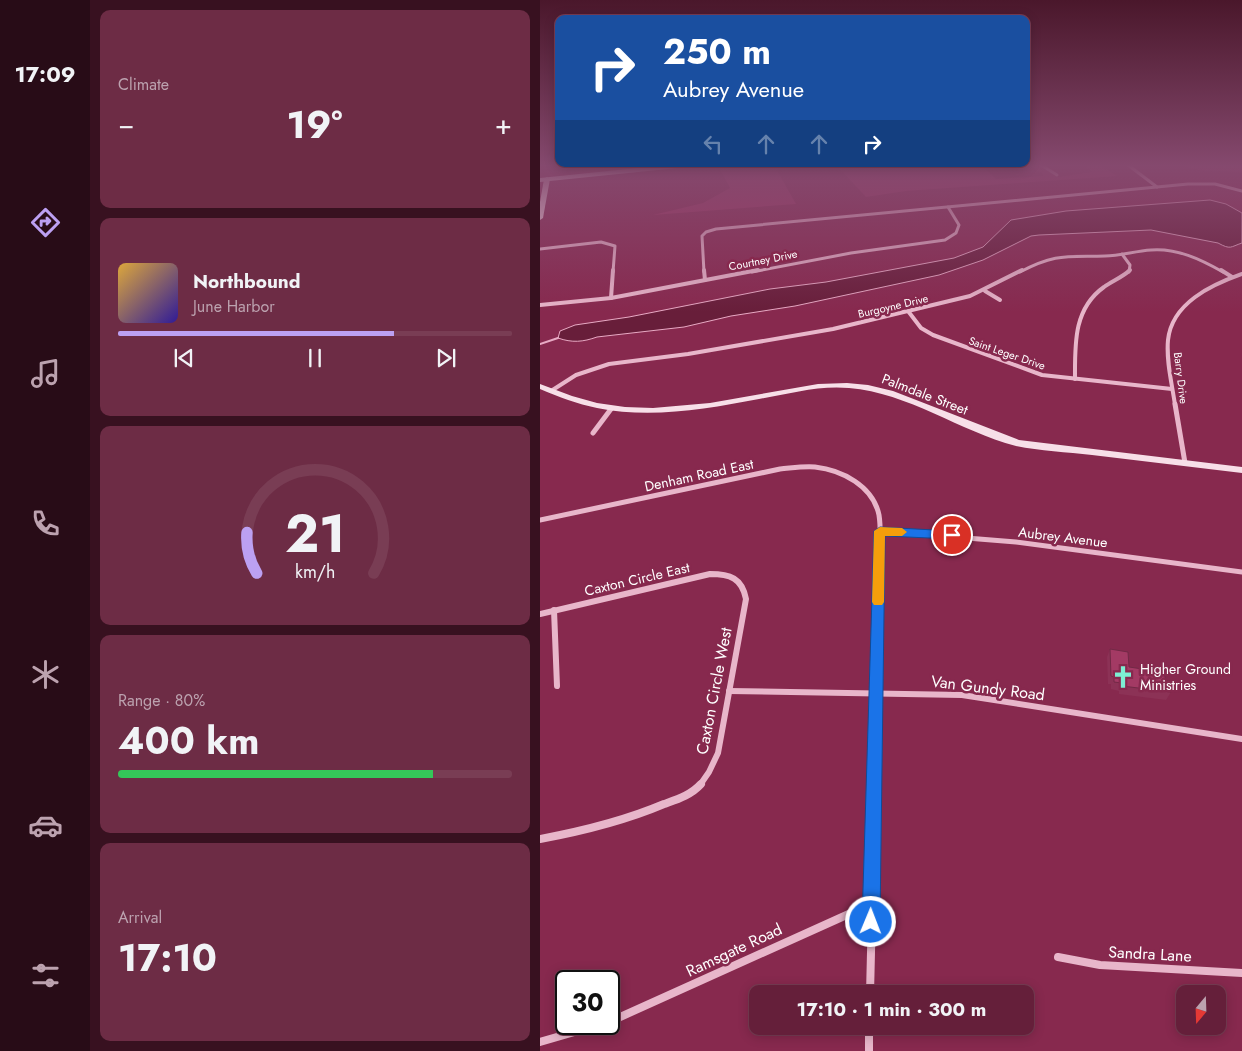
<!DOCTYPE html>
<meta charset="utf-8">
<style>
body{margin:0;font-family:Jost,sans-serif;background:#6d2c45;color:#f1f3f6;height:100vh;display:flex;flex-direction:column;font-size:19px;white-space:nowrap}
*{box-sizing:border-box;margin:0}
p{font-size:16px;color:#bca2af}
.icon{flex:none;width:28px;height:28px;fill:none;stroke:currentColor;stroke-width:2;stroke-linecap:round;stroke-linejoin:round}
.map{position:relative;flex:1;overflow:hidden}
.side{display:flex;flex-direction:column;gap:10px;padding:10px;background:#381120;width:450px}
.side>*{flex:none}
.hud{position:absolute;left:15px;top:15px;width:475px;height:152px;border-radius:10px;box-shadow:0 2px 12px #0003,0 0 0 1px #793d54;background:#1a4fa0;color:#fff;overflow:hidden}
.needle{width:32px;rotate:199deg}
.buttons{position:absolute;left:636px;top:985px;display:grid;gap:10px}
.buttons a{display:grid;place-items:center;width:50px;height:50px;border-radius:10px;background:#651f3a;box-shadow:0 2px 12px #0003,0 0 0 1px #793d54;font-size:25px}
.speed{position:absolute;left:15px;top:970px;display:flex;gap:10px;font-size:25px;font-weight:700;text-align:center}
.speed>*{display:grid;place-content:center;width:65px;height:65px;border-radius:50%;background:#651f3a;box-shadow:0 2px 12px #0003,0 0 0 1px #793d54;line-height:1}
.speed .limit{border:2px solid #111;border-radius:8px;background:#fff;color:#111}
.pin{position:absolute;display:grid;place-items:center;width:42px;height:42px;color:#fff;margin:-21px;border:2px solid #fff;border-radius:50%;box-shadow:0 1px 5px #0007}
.me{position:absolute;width:55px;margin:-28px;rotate:1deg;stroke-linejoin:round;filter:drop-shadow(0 0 4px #0008)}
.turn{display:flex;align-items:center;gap:18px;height:105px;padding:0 25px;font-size:22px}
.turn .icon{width:65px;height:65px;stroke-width:2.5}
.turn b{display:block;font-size:35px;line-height:42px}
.lanes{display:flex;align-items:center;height:48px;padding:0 25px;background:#0003;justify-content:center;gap:25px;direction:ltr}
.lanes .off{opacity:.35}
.big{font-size:38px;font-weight:700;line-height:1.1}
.side .card{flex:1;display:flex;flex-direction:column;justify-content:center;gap:8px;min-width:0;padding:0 18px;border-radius:10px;background:#6d2c45}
.side .dial{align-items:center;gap:0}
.dial svg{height:130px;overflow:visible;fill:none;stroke:#793d54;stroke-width:7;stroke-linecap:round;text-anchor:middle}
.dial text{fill:#f1f3f6;stroke:none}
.song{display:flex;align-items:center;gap:15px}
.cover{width:60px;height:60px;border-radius:8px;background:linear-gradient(135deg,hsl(40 70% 55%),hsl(250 70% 35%))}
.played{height:5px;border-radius:2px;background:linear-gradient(90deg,#bca0f2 70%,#793d54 70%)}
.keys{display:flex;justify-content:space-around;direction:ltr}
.heat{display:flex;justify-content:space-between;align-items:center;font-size:28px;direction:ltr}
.charge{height:8px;border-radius:4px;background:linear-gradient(90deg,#34c759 80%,#793d54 0)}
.trip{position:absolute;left:209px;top:985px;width:285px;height:50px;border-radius:10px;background:#651f3a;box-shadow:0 2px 12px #0003,0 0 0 1px #793d54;font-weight:700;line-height:50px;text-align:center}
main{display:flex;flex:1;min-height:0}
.dock{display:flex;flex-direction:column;width:90px;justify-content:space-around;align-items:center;background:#280c17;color:#bca2af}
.dock .icon{width:35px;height:35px}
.dock .active{color:#bca0f2}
.dock b{font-size:22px;color:#f1f3f6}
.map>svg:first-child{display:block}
</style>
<main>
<nav class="dock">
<b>17:09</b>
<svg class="icon active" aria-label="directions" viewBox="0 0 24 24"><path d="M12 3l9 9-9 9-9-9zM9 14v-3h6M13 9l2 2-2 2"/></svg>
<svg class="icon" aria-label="music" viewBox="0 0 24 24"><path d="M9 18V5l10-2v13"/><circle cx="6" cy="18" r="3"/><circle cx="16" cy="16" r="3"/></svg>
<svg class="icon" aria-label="phone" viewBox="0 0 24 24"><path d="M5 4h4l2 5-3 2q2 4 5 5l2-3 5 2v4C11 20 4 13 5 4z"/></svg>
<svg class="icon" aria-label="climate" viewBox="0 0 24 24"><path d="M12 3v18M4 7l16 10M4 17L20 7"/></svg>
<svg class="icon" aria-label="car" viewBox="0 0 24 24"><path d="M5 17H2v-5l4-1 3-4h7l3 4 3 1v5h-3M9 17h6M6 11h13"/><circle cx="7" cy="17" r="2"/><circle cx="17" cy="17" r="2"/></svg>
<svg class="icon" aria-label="filters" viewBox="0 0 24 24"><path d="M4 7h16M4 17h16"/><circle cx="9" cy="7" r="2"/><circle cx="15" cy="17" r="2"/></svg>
</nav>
<section class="side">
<div class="card"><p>Climate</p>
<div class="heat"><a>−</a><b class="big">19°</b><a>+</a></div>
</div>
<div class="card">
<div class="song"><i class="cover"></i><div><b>Northbound</b><p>June Harbor</p></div></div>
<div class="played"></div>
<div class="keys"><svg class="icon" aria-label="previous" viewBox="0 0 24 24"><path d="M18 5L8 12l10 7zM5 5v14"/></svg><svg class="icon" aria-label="pause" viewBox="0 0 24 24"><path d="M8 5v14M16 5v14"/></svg><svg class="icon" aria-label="next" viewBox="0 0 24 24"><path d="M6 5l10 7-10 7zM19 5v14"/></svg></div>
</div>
<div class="card dial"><svg viewBox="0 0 100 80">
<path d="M14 69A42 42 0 1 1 86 69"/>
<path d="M14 69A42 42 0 0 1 8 44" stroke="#bca0f2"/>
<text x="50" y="56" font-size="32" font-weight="700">21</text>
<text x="50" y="72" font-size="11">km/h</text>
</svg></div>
<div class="card"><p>Range · 80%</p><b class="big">400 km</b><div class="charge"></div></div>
<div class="card"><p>Arrival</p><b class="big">17:10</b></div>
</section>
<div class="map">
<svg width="702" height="1051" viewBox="0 0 702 1051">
<rect width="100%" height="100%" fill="#87294e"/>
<g fill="#9e345f">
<polygon points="185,165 234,165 256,204 113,215 163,203 190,188 178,166"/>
<polygon points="296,165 441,165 456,179 503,176 503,174 490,166 497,165 518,177 552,172 544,165 560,165 577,176 366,191 326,197"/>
<path d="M642,165H702V173C683,169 659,174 642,165Z"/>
</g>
<path fill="#681e3a" stroke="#e8aac4" d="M670,200L686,204L702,213V243C690,247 691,250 678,243L611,230L499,235L491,236L443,260L399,275L255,306L191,316L144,327L57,337C43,342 32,343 18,338L20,331L35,325L89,317L230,289L286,282L414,258L443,247L471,220L526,211Z"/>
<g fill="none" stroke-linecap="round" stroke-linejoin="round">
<polyline stroke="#e8aac4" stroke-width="2" points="0,344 18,338"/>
<g stroke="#e8b6ca" stroke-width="3">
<polyline points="501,165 517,175"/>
<polyline points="588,165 617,187"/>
<polyline points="0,249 61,242 75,246 73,272"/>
<polyline points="582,254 590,265 589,272"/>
<polyline points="164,272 162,236 166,232 176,229 648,184 675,184 702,191"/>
<polyline points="212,272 311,253 405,240 416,233 419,225 408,207"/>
<path d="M480,272C516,253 527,257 565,256C580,256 595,251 611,250C637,248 660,259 683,272"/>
</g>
<g stroke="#e8b6ca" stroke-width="4">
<polyline points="164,270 165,280"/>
<polyline points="681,270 692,277"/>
<polyline points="445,291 460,300"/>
<polyline points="71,298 73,270"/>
<polyline points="0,305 71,298 218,270"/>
<polyline points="368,311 381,328 393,335 502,375 632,389"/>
<path d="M535,379C535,345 533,309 564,287C572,281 583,277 590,270"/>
<polyline points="11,391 36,375 69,364 148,354 293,329 430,296 482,270"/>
<path d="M635,405C632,384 626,361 628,340C632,303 671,285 702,274"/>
</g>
<g stroke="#e8b6ca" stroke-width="5">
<polyline points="635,404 645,463"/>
<polyline points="53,433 71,409"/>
<path d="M0,520L240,469C252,468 263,466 275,467C302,470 333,486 339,515C342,534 339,554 339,573"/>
<polyline points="340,531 476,542 702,572"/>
</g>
<g stroke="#e8b6ca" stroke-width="6">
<polyline points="14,610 17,686"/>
<path d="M0,614L170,574C190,574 202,578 206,599L178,753L169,772L160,785"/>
<polyline points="189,691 422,695 702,739"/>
<polyline points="335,785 339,572"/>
</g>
<g stroke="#e8b6ca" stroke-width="8">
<path d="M0,839C43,831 84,821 124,804C138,799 151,795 161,784"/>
<polyline points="518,957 560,965 702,973"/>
<polyline points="330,994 335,784"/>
<polyline points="69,1022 331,904"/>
<polyline points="329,1026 329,1051"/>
<polyline points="0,1042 62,1024"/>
</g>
<g fill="#f7dfe8" fill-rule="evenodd">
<polygon points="7,177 10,179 3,218 0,220 0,202 4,179"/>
<path d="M307,383L328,385L353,391L479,440L702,467V473C652,467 602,461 552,455C527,452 500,451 476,446C419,431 369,393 309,388C279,385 248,394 219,399C166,409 111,419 57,408C37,404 19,397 0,389V384L32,396L57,403L85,407L113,408L170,403L278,384Z"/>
</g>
<polygon fill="#fef7fa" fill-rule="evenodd" points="127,165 150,165 147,167 0,182 0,178"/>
</g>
<polygon fill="#8c3256" points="570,649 589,667 617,674 625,680 631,692 626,700 579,694 579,691 571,689 571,684 568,684 567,657"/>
<polygon fill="#a33a64" stroke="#722946" points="570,649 588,652 589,667 616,671 617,674 625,676 625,680 630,681 631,692 582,686 582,683 574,682 574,677 571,676"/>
<linearGradient id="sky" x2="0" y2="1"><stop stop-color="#4a172b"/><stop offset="0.53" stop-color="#85496e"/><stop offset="1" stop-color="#85496e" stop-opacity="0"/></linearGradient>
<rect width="702" height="312" fill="url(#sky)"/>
<polygon fill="#1a73e8" stroke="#114b97" points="340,527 412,531 418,535 412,539 345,536 340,922 337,928 331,930 325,928 322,922 334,531"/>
<polygon fill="#f59e0b" points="340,527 362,528 367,532 362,536 345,536 344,602 342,605 334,605 332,602 334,531"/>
<defs>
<symbol id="church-bare" viewBox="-9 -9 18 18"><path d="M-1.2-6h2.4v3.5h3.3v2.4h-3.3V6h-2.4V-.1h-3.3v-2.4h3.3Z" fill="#7defd3" stroke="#87294e" stroke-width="2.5" paint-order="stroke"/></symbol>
</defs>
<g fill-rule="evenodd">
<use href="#church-bare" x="567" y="661" width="32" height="32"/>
</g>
<g text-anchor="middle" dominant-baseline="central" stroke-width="5" stroke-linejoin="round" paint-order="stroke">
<g font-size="11" fill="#fff" stroke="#87294e">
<text transform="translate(223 260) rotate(-11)">Courtney Drive</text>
<text transform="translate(353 306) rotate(-13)">Burgoyne Drive</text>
<text transform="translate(467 353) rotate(19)">Saint Leger Drive</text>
<text transform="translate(641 378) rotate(83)">Barry Drive</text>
</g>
<g font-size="14" fill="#fff" stroke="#87294e">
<text transform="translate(385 394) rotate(21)">Palmdale Street</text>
<text transform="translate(159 475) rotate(-12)">Denham Road East</text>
<text transform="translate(523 537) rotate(7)">Aubrey Avenue</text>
<text transform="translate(97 579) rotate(-13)">Caxton Circle East</text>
</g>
<g font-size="14" fill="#fff" stroke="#87294e" text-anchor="start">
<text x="600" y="669">Higher Ground<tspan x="600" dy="16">Ministries</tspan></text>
</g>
<g font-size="16" fill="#fff" stroke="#87294e">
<text transform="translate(448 688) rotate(7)">Van Gundy Road</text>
<text transform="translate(174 691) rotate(-79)">Caxton Circle West</text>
<text transform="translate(194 950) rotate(-25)">Ramsgate Road</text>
<text transform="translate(610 954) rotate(3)">Sandra Lane</text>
</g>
</g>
</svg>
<div class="buttons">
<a><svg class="needle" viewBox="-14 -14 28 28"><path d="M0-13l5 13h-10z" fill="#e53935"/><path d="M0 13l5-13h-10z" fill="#bca2af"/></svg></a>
</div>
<div class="speed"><div class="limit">30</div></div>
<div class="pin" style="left:412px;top:535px;background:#d93025"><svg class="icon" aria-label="arrive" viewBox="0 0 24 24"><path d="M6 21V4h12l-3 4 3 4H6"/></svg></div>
<svg class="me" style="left:331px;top:922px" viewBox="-20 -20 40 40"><circle r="17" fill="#1a73e8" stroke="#fff" stroke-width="3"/><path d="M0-11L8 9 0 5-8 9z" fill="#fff"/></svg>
<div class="trip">17:10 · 1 min · 300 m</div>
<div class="hud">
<div class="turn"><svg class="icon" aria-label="right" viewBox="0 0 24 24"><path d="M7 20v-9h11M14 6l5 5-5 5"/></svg><div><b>250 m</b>Aubrey Avenue</div></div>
<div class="lanes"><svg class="icon off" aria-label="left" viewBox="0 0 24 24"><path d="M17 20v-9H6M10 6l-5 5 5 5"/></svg><svg class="icon off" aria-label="ahead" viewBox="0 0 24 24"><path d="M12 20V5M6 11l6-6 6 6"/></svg><svg class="icon off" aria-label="ahead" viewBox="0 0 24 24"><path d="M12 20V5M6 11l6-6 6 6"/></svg><svg class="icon" aria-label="right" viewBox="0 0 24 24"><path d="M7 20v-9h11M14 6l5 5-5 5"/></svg></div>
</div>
</div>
</main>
